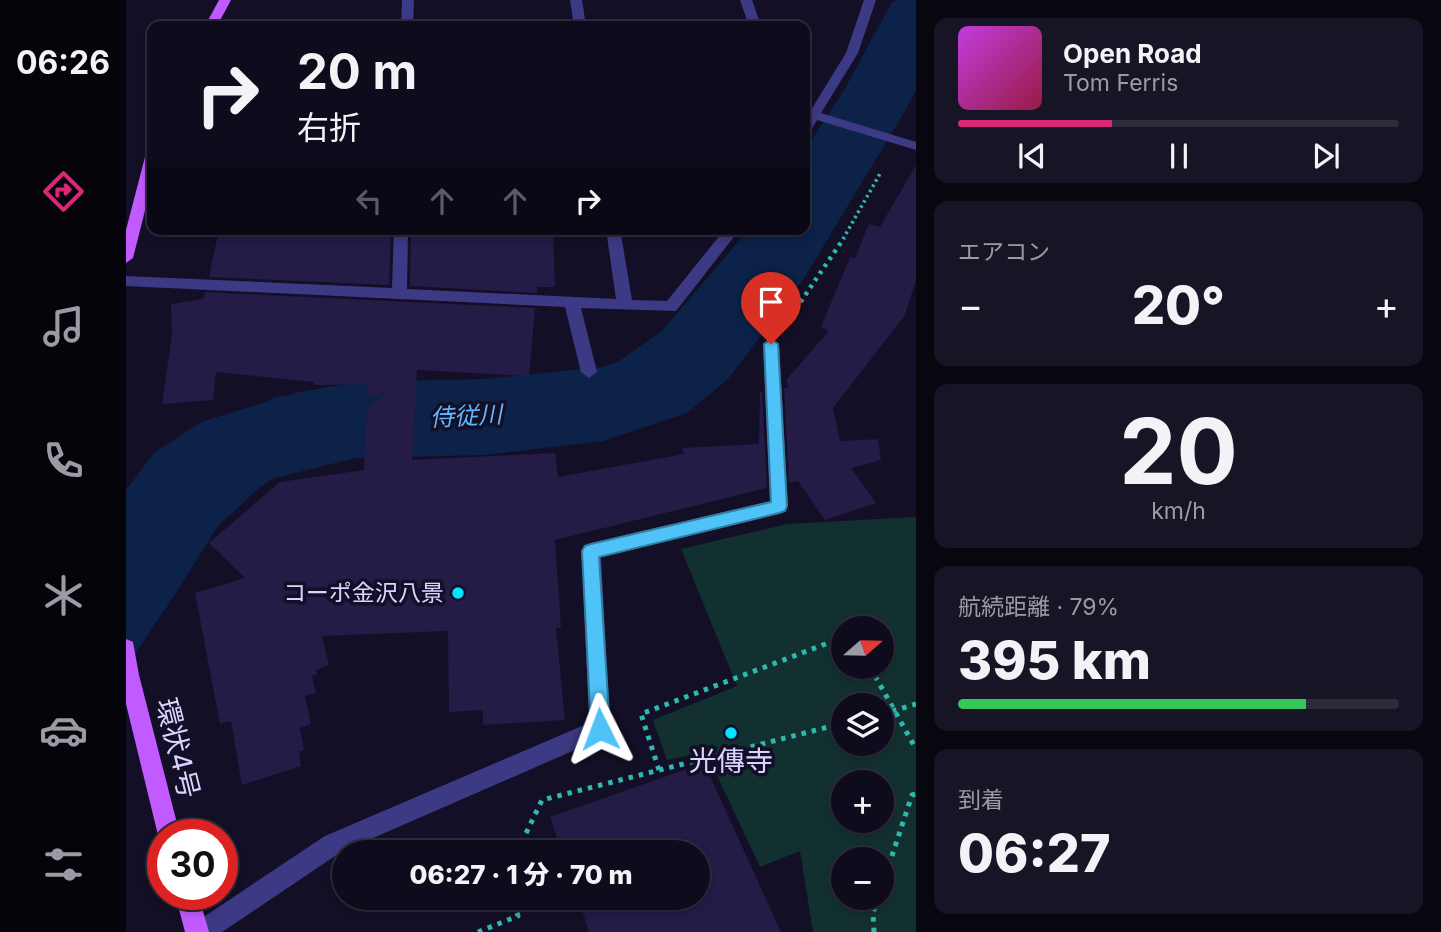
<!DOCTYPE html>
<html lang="ja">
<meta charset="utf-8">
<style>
body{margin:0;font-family:Inter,"Noto Sans JP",sans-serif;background:#171425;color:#f1f3f6;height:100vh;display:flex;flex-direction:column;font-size:26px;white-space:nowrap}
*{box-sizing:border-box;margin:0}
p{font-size:23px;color:#9b9ba3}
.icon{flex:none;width:38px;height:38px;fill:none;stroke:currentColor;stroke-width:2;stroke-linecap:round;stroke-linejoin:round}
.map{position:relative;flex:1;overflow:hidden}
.drawer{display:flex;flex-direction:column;gap:18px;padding:18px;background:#08060f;width:525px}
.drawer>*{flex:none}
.top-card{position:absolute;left:21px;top:21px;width:663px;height:214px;border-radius:14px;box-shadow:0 4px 10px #0003,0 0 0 2px #2e2b3b;background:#0e0b1c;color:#f1f3f6;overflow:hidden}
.needle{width:46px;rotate:70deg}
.buttons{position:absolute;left:705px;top:616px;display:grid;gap:14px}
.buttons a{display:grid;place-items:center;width:63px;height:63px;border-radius:50%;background:#0e0b1c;box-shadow:0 4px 10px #0003,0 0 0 2px #2e2b3b;font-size:35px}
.speed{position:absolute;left:21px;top:819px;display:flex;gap:14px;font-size:35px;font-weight:700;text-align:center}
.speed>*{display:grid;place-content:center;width:91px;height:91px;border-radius:50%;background:#0e0b1c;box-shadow:0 4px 10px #0003,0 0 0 2px #2e2b3b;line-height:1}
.speed .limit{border:10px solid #d22;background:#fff;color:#111}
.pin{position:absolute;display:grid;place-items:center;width:60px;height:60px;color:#fff;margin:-72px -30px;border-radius:50% 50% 50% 0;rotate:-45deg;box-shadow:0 0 7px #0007}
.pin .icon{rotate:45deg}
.me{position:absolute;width:77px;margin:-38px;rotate:357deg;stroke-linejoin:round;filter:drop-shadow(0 0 5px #0008)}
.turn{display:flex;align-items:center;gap:24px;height:147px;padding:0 35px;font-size:32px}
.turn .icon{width:91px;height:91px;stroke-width:2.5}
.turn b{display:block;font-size:49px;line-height:60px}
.lanes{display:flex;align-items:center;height:66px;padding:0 35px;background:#0003;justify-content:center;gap:35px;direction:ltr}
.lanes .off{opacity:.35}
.big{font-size:52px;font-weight:800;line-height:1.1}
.drawer .widget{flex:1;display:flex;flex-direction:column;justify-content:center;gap:10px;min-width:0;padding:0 24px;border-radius:14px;background:#171425}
.drawer .dial{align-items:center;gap:0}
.dial b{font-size:91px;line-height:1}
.song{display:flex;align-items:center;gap:21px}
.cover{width:84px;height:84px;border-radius:10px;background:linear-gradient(135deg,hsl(290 70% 55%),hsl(340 70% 35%))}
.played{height:7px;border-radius:4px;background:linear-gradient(90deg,#db2777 35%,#2e2b3b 35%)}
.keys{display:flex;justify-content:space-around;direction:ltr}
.heat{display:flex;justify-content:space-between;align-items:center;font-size:38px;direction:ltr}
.charge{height:10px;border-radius:5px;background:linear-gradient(90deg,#34c759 79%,#2e2b3b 0)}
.trip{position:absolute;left:206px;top:840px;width:378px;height:70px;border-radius:35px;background:#0e0b1c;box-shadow:0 4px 10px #0003,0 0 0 2px #2e2b3b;font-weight:800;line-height:70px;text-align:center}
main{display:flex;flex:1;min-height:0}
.tabs{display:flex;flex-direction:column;width:126px;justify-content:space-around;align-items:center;background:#06040b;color:#9b9ba3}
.tabs .icon{width:49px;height:49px}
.tabs .active{color:#db2777}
.tabs b{font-size:32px;color:#f1f3f6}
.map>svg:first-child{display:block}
</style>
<main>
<nav class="tabs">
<b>06:26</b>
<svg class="icon active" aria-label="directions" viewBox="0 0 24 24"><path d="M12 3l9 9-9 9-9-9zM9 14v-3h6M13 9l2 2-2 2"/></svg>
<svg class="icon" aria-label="music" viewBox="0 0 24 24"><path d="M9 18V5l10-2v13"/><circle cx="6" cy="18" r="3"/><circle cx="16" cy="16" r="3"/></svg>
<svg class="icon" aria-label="phone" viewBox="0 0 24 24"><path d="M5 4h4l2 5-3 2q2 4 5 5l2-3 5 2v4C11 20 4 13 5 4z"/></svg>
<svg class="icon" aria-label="climate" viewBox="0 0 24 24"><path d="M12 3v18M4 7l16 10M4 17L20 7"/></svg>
<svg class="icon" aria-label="car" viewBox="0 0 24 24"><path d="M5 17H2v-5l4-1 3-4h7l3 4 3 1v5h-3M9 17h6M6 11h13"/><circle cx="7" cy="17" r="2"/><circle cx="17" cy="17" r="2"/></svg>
<svg class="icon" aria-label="filters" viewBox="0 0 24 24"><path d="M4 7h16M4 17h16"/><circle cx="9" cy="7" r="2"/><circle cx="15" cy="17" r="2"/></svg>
</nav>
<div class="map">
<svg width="790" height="932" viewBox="0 0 790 932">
<rect width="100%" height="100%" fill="#130f26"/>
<path fill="#12302f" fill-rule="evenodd" d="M790,517V932H687L674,851L634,867L580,752L541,760L527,720L611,686L555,549L661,524ZM718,628H756V667H718ZM718,705H756V744H718ZM718,782H756V821H718ZM718,859H756V898H718Z"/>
<polygon fill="#0c2248" points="337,385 336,453 213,457 145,477 78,539 51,590 0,668 0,510 30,468 58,447 149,397 212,389"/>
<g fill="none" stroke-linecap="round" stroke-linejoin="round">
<polygon fill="#0c2248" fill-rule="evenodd" points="773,0 790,0 790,91 776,116 677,280 602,379 561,413 477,441 358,455 230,458 145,479 100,513 39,610 0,624 0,490 28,453 75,422 169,393 230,382 358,379 476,367 493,361 536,331 623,229 679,229 679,150 717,92 766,2"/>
</g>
<g fill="#241b47">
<polygon points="790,165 790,280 779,315 707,408 714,441 752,439 755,460 725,468 750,503 699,520 672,481 663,483 658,388 662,388 661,379 703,331 695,327 724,257 729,258 743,224 754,227"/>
<polygon points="93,229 142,229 142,234 265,231 263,285 83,277"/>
<polygon points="343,229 427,230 429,287 411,287 411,293 284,286 285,231"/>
<polygon points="79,292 409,308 403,376 291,370 286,460 429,453 432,477 558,454 556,448 633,444 634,392 636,392 641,488 429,540 435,628 430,628 439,720 357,725 357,710 323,712 322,631 196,636 203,665 190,670 191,674 186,676 190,693 179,696 185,724 174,728 178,750 173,752 175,766 116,785 105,721 94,724 69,593 119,578 83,543 154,482 238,470 241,408 260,392 242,397 242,384 187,385 188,382 90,372 87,400 36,404 46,334 45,304 78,299"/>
<polygon points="578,763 655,932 463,932 452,898 572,898 572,852 436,852 424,817"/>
</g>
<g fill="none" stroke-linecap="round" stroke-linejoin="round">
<polyline stroke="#2fb8b0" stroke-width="3.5" stroke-dasharray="2.5 3.5" stroke-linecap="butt" points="717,239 755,172"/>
<polyline stroke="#2fb8b0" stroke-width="4.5" stroke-dasharray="3.5 5" stroke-linecap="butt" points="665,316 718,238"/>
<g stroke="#2fb8b0" stroke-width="5" stroke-dasharray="4.5 6" stroke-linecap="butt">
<polyline points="744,667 790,749"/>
<polyline points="756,714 790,704"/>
<polyline points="533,770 515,714 718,637"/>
<polyline points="391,852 416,800 718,723"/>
<polyline points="756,886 786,795 790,794"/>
<polyline points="352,932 392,916 387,898"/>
<polyline points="748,932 747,912 752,898"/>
</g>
<g fill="#3d3a85" fill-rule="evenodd">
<polygon points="276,0 288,0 287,26 275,26"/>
<polygon points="444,0 456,0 460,26 448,26"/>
<polygon points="614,0 626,0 635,26 623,26"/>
<polygon points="738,0 750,0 732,53 695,113 790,142 790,150 691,120 684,132 679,133 679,108 685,110 720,53"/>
<polygon points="268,229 282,229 281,289 490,299 480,229 494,229 506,300 541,301 599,229 614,229 550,311 455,308 471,372 463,378 455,372 439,307 0,286 0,276 266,288"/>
<polygon points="645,338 653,344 662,506 659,511 653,514 475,557 484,729 481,736 215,852 96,932 63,932 67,924 199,836 463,723 456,551 458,545 465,543 644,501 637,344"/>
</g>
<g fill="#c25bff" fill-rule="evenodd">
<polygon points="93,0 105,0 91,26 79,26"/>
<polygon points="26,153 26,183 7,258 0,263 0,230 19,157"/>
<polygon points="0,639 7,642 13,675 54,835 37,835 37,844 32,835 0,704"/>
<polygon points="49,894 72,894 83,932 59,932"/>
</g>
</g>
<polygon fill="#4fc3f7" stroke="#337fa1" stroke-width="2" points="645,339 652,344 661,506 659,511 653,513 473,557 484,729 481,736 474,738 467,736 465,729 456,551 459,546 465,544 645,502 638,344"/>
<g fill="#00e5ff" stroke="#130f26" stroke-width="2.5">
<circle cx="332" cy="593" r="7"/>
<circle cx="605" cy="733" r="7"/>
</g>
<g text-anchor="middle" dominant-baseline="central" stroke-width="7" stroke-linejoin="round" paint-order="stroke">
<g font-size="23" fill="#d9d4ff" stroke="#130f26" text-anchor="end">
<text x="318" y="593">コーポ金沢八景</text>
</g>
<g font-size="24" font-style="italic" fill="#62b6ff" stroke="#130f26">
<text transform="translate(340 416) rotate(-3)">侍従川</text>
</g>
<g font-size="28" fill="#d9d4ff" stroke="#130f26">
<text transform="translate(52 748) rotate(76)">環状4号</text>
</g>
<g font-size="28" fill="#d9d4ff" stroke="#130f26">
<text x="605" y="761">光傳寺</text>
</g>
</g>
</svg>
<div class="buttons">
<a><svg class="needle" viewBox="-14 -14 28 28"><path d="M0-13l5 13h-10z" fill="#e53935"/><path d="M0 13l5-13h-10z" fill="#9b9ba3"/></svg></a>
<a><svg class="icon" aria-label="layers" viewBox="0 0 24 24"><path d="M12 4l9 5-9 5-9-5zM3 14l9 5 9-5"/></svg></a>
<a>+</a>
<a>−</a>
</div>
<div class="speed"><div class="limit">30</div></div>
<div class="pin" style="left:645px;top:344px;background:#d93025"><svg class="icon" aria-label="arrive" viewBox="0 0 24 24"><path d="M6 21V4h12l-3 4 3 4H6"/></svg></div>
<svg class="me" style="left:474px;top:729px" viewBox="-20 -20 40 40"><path d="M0-17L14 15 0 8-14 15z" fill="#4fc3f7" stroke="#fff" stroke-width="4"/></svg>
<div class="trip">06:27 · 1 分 · 70 m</div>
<div class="top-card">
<div class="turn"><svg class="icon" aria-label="right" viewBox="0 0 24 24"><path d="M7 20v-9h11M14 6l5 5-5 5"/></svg><div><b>20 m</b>右折</div></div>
<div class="lanes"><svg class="icon off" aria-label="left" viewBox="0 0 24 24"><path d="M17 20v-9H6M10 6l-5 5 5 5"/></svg><svg class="icon off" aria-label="ahead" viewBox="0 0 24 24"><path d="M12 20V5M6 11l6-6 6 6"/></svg><svg class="icon off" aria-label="ahead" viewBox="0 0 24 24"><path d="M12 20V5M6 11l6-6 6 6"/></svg><svg class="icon" aria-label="right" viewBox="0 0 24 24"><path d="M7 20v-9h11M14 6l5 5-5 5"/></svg></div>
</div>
</div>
<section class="drawer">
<div class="widget">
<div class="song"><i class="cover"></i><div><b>Open Road</b><p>Tom Ferris</p></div></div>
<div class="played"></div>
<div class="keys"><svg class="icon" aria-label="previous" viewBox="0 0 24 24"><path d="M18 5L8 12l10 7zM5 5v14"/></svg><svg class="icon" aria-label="pause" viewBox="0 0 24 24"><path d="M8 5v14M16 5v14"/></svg><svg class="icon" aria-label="next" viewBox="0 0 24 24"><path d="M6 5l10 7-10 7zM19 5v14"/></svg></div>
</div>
<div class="widget"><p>エアコン</p>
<div class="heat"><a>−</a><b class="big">20°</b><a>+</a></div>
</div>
<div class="widget dial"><b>20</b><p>km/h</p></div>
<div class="widget"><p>航続距離 · 79%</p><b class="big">395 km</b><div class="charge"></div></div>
<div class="widget"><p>到着</p><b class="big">06:27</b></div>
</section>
</main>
